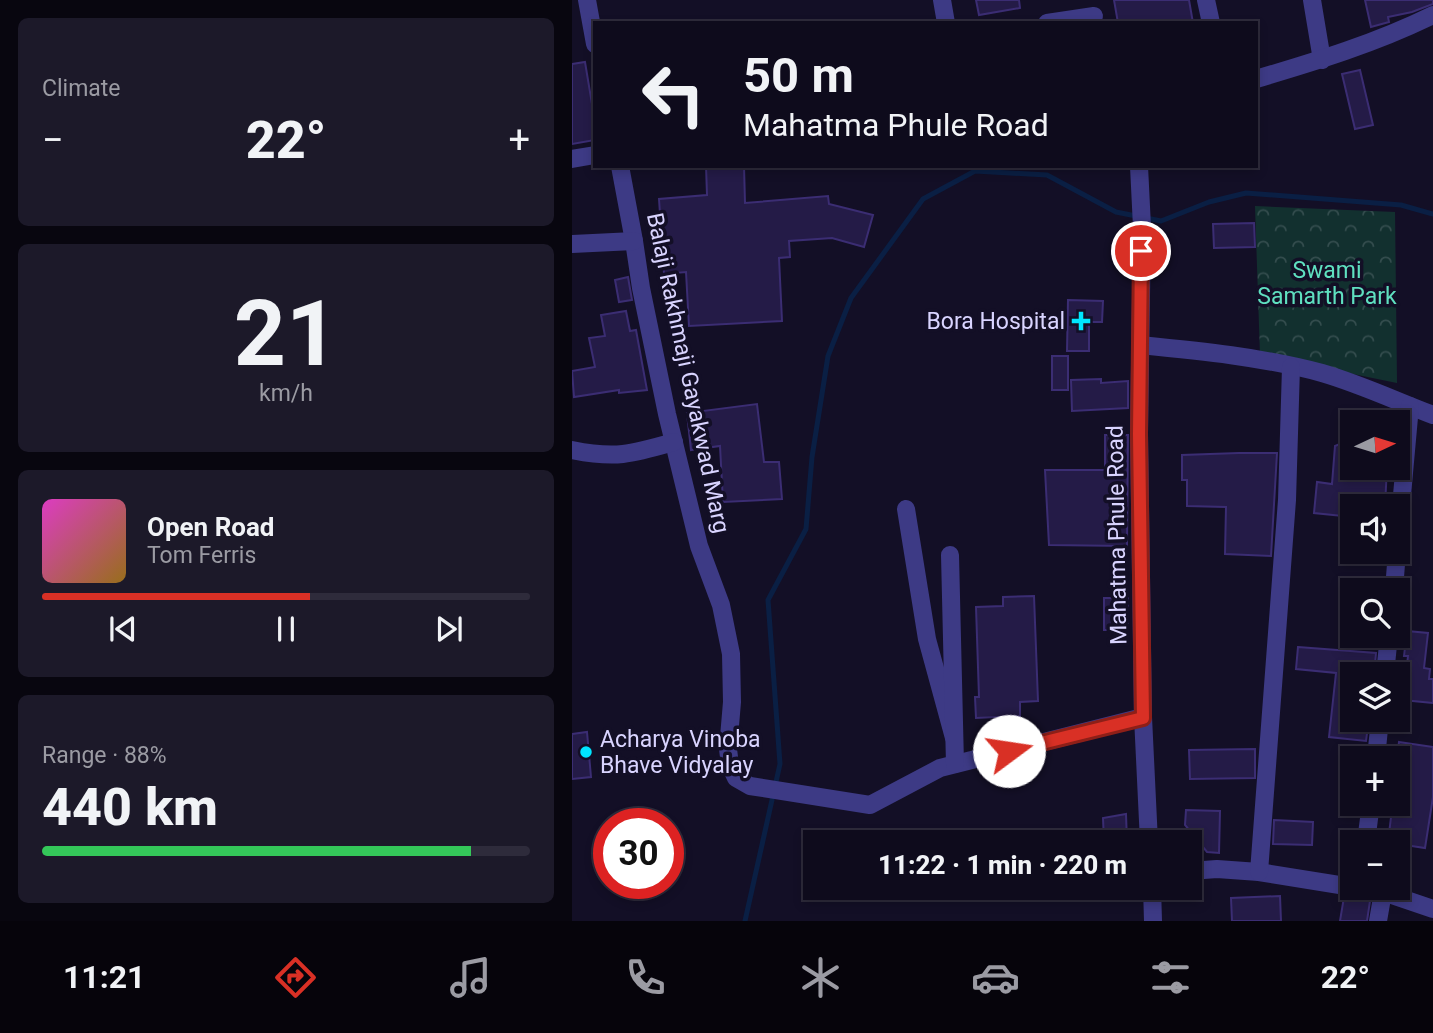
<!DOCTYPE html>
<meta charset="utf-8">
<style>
body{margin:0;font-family:Roboto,sans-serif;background:#1c1929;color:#f1f3f6;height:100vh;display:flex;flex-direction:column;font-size:26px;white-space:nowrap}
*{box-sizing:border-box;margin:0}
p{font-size:23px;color:#9b9ba3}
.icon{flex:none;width:38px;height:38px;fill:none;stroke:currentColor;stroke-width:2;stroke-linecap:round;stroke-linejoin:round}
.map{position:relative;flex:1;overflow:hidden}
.details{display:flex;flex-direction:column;gap:18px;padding:18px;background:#08060f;width:572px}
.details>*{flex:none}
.top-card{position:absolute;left:21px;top:21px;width:665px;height:147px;border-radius:0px;box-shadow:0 4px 10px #0003,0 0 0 2px #2e2b3b;background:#0e0b1c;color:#f1f3f6;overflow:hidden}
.needle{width:46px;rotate:86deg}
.buttons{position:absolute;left:768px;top:410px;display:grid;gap:14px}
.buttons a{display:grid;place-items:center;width:70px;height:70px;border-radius:0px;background:#0e0b1c;box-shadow:0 4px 10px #0003,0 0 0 2px #2e2b3b;font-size:35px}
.speed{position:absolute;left:21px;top:808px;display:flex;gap:14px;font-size:35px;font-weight:700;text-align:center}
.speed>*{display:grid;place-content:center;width:91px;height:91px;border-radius:50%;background:#0e0b1c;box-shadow:0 4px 10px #0003,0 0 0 2px #2e2b3b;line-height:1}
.speed .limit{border:10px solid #d22;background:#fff;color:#111}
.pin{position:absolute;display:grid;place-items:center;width:60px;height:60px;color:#fff;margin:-30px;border:4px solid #fff;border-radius:50%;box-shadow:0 2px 7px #0007}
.me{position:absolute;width:77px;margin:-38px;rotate:76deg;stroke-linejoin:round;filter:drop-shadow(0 0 5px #0008)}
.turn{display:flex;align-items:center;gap:24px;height:147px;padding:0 35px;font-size:32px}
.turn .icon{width:91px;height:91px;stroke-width:2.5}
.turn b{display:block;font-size:49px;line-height:60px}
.big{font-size:52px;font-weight:800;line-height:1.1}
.details .widget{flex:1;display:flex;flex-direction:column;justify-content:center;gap:10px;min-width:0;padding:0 24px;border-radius:10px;background:#1c1929}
.details .dial{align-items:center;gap:0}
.dial b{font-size:91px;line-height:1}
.song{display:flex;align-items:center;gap:21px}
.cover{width:84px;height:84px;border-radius:10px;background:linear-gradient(135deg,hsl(310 70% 55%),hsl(40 70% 35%))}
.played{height:7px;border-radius:4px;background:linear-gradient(90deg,#d93025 55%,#2e2b3b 55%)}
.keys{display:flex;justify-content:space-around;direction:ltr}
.heat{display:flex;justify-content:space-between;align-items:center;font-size:38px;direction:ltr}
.charge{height:10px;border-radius:5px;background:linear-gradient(90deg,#34c759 88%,#2e2b3b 0)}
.trip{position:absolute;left:231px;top:830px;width:399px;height:70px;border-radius:0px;background:#0e0b1c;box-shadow:0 4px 10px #0003,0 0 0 2px #2e2b3b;font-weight:800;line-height:70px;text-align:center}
.tab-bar{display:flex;height:112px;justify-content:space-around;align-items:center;background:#06040b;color:#9b9ba3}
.tab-bar .icon{width:49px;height:49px}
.tab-bar .active{color:#d93025}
.tab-bar b{font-size:32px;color:#f1f3f6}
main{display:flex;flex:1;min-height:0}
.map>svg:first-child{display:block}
</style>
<main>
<section class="details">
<div class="widget"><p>Climate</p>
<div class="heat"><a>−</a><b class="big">22°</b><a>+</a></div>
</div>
<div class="widget dial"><b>21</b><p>km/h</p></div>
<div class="widget">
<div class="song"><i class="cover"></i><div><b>Open Road</b><p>Tom Ferris</p></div></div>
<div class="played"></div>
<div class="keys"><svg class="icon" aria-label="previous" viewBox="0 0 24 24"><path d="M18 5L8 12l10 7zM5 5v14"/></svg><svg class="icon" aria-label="pause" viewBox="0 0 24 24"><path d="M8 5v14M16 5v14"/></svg><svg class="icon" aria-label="next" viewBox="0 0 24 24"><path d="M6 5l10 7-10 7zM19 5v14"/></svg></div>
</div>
<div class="widget"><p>Range · 88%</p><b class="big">440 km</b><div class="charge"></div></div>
</section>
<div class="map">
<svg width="861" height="921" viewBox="0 0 861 921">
<defs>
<pattern id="park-crowns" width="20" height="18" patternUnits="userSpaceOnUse" patternTransform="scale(1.75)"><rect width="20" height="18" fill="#12302f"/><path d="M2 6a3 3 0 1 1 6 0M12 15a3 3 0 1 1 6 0" fill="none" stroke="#344d4e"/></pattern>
</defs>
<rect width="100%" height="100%" fill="#130f26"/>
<polygon fill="url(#park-crowns)" points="683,206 823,212 825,383 688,355"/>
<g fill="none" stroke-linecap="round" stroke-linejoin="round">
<polyline stroke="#0a1f44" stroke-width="5" points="173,921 208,764 196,600 234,529 240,457 256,356 279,298 351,199 403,171 475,175 544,212 589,221 637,202 674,193 829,205 861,214"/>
</g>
<g fill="#241b47" stroke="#3b2d73" stroke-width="2">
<polygon points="404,0 447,0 448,8 407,15"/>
<polygon points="542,0 617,0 621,23 546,23"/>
<polygon points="793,0 861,0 861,4 840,12 816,17 817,22 799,27"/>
<polygon points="13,62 23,122 23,140 0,144 0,64"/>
<polygon points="788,70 801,125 783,129 770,74"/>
<polygon points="134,166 172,166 173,203 256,196 257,204 301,215 292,247 260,238 217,241 218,257 207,258 210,321 117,326 114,272 92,274 87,199 135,195"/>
<polygon points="682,223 683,247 642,248 641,224"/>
<polygon points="56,277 60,300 47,302 43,280"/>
<polygon points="496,300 531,301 530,322 517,322 517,351 495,351"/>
<polygon points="54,311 58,331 64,330 75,390 47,393 47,390 2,397 0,371 23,367 17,338 33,336 29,315"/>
<rect x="480" y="356" width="16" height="34"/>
<polygon points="529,379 529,383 556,381 556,408 500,411 499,380"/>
<polygon points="185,404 192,462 207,462 210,499 151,502 148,446 119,450 115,413"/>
<polygon points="533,435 556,435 555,546 477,545 473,470 533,470"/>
<polygon points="780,439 780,467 815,467 813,506 780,506 780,517 742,513 745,482 760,484 763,446"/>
<polygon points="667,453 705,453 699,556 653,554 654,507 615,506 615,480 610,480 610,455"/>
<polygon points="462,596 466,701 448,702 448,716 404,718 403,697 407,697 404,607 431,606 431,597"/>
<rect x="532" y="598" width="24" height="32"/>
<polygon points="835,631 856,633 852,668 858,669 857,679 861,679 861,703 831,700 836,656 832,656"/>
<polygon points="726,647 804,653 802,674 779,674 776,707 780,708 780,719 797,719 794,741 757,737 764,673 724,669"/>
<polygon points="15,732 19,777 0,779 0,734"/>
<polygon points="827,742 861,747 861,797 853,848 826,844 826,842 816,842 820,809 826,810 825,758"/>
<polygon points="683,749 683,778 618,779 617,750"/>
<polygon points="614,810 648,811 647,853 635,852 613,825"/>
<polygon points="554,814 555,842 532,842 531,818"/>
<polygon points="702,820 741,822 740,845 701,844"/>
<polygon points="708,896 709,921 660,921 659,898"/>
<polygon points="772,897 798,901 795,921 768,921"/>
</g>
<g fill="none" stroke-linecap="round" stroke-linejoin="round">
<g stroke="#3d3a85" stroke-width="18">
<polyline points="15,0 23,44"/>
<polyline points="370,0 374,23"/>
<polyline points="634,0 639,23"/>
<polyline points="740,0 750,60"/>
<polyline points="475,23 522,16"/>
<path d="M684,79C745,61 804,43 861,15"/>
<polyline points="0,159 23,155"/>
<polyline points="48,166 62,241 69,288 95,414 127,546 149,605 159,654 160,702 156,749 158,765 164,778 178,786 298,805 368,768 571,717"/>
<polyline points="567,166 570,227 567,434 571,717 577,842"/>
<polyline points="0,244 62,241"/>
<path d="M568,345C629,351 690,357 750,373C788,384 824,401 861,415"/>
<path d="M0,450C44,459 60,454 102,442"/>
<polyline points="334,509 355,639 382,738"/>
<polyline points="826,540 838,406"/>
<polyline points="378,555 383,764"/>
<polyline points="822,590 825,551"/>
<polyline points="813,674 817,635"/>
<polyline points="804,758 808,719"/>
<polyline points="794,842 799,803"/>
<polyline points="618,871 645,869 687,872 811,892 861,909"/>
<polyline points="687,872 715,500 719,367"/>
<polyline points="580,887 581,921"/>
<polyline points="806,921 811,892"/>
</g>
</g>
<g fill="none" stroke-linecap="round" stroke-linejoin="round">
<defs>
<polyline id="route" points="437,751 571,718 567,434 569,251"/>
</defs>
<use href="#route" stroke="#8d1f18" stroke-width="18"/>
<use href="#route" stroke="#d93025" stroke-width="12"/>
</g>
<g fill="#00e5ff" stroke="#130f26" stroke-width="2.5">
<path d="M505.5 310.5h7v7h7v7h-7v7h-7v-7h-7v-7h7z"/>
<circle cx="14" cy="752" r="7"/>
</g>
<g text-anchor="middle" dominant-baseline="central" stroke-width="7" stroke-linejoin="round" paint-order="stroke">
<g font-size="23" fill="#5fe0c0" stroke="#130f26">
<text x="755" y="270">Swami<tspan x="755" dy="26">Samarth Park</tspan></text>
</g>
<g font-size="23" fill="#d9d4ff" stroke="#130f26" text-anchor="end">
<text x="493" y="321">Bora Hospital</text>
<text x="28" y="739" text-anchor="start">Acharya Vinoba<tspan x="28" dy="26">Bhave Vidyalay</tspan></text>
</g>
<g font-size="23" fill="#d9d4ff" stroke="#130f26">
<text transform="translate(116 373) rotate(78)">Balaji Rakhmaji Gayakwad Marg</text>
<text transform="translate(545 535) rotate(-91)">Mahatma Phule Road</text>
</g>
</g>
</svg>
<div class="buttons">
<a><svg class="needle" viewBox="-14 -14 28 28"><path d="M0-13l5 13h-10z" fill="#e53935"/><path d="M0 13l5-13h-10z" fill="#9b9ba3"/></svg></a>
<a><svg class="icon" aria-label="sound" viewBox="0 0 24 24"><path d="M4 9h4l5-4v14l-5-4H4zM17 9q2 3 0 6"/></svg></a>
<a><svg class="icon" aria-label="search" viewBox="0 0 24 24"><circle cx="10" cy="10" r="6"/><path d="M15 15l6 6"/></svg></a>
<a><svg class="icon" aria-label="layers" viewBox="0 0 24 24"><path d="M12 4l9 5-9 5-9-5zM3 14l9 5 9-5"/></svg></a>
<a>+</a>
<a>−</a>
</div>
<div class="speed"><div class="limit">30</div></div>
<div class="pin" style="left:569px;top:251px;background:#d93025"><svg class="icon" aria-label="arrive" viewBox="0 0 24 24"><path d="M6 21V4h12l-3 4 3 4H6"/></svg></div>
<svg class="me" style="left:437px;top:751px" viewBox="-20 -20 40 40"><circle r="19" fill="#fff"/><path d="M0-13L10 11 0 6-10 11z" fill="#d93025"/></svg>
<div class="trip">11:22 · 1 min · 220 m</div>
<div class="top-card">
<div class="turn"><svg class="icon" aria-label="left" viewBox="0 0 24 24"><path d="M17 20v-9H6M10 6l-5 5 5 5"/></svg><div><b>50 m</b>Mahatma Phule Road</div></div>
</div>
</div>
</main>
<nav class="tab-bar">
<b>11:21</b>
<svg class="icon active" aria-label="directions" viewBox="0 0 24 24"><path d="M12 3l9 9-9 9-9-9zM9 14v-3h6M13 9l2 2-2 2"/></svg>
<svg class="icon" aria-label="music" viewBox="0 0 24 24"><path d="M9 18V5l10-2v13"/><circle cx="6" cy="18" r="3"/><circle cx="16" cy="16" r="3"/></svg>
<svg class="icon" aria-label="phone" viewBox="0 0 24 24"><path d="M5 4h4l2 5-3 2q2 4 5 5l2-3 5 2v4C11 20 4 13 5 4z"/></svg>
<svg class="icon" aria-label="climate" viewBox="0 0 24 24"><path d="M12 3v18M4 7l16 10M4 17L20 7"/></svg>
<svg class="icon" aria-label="car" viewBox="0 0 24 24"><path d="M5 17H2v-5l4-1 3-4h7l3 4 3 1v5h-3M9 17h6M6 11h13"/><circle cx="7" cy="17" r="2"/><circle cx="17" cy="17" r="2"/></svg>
<svg class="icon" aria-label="filters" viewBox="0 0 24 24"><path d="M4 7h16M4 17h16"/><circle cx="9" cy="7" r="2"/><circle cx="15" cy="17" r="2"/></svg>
<b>22°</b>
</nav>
